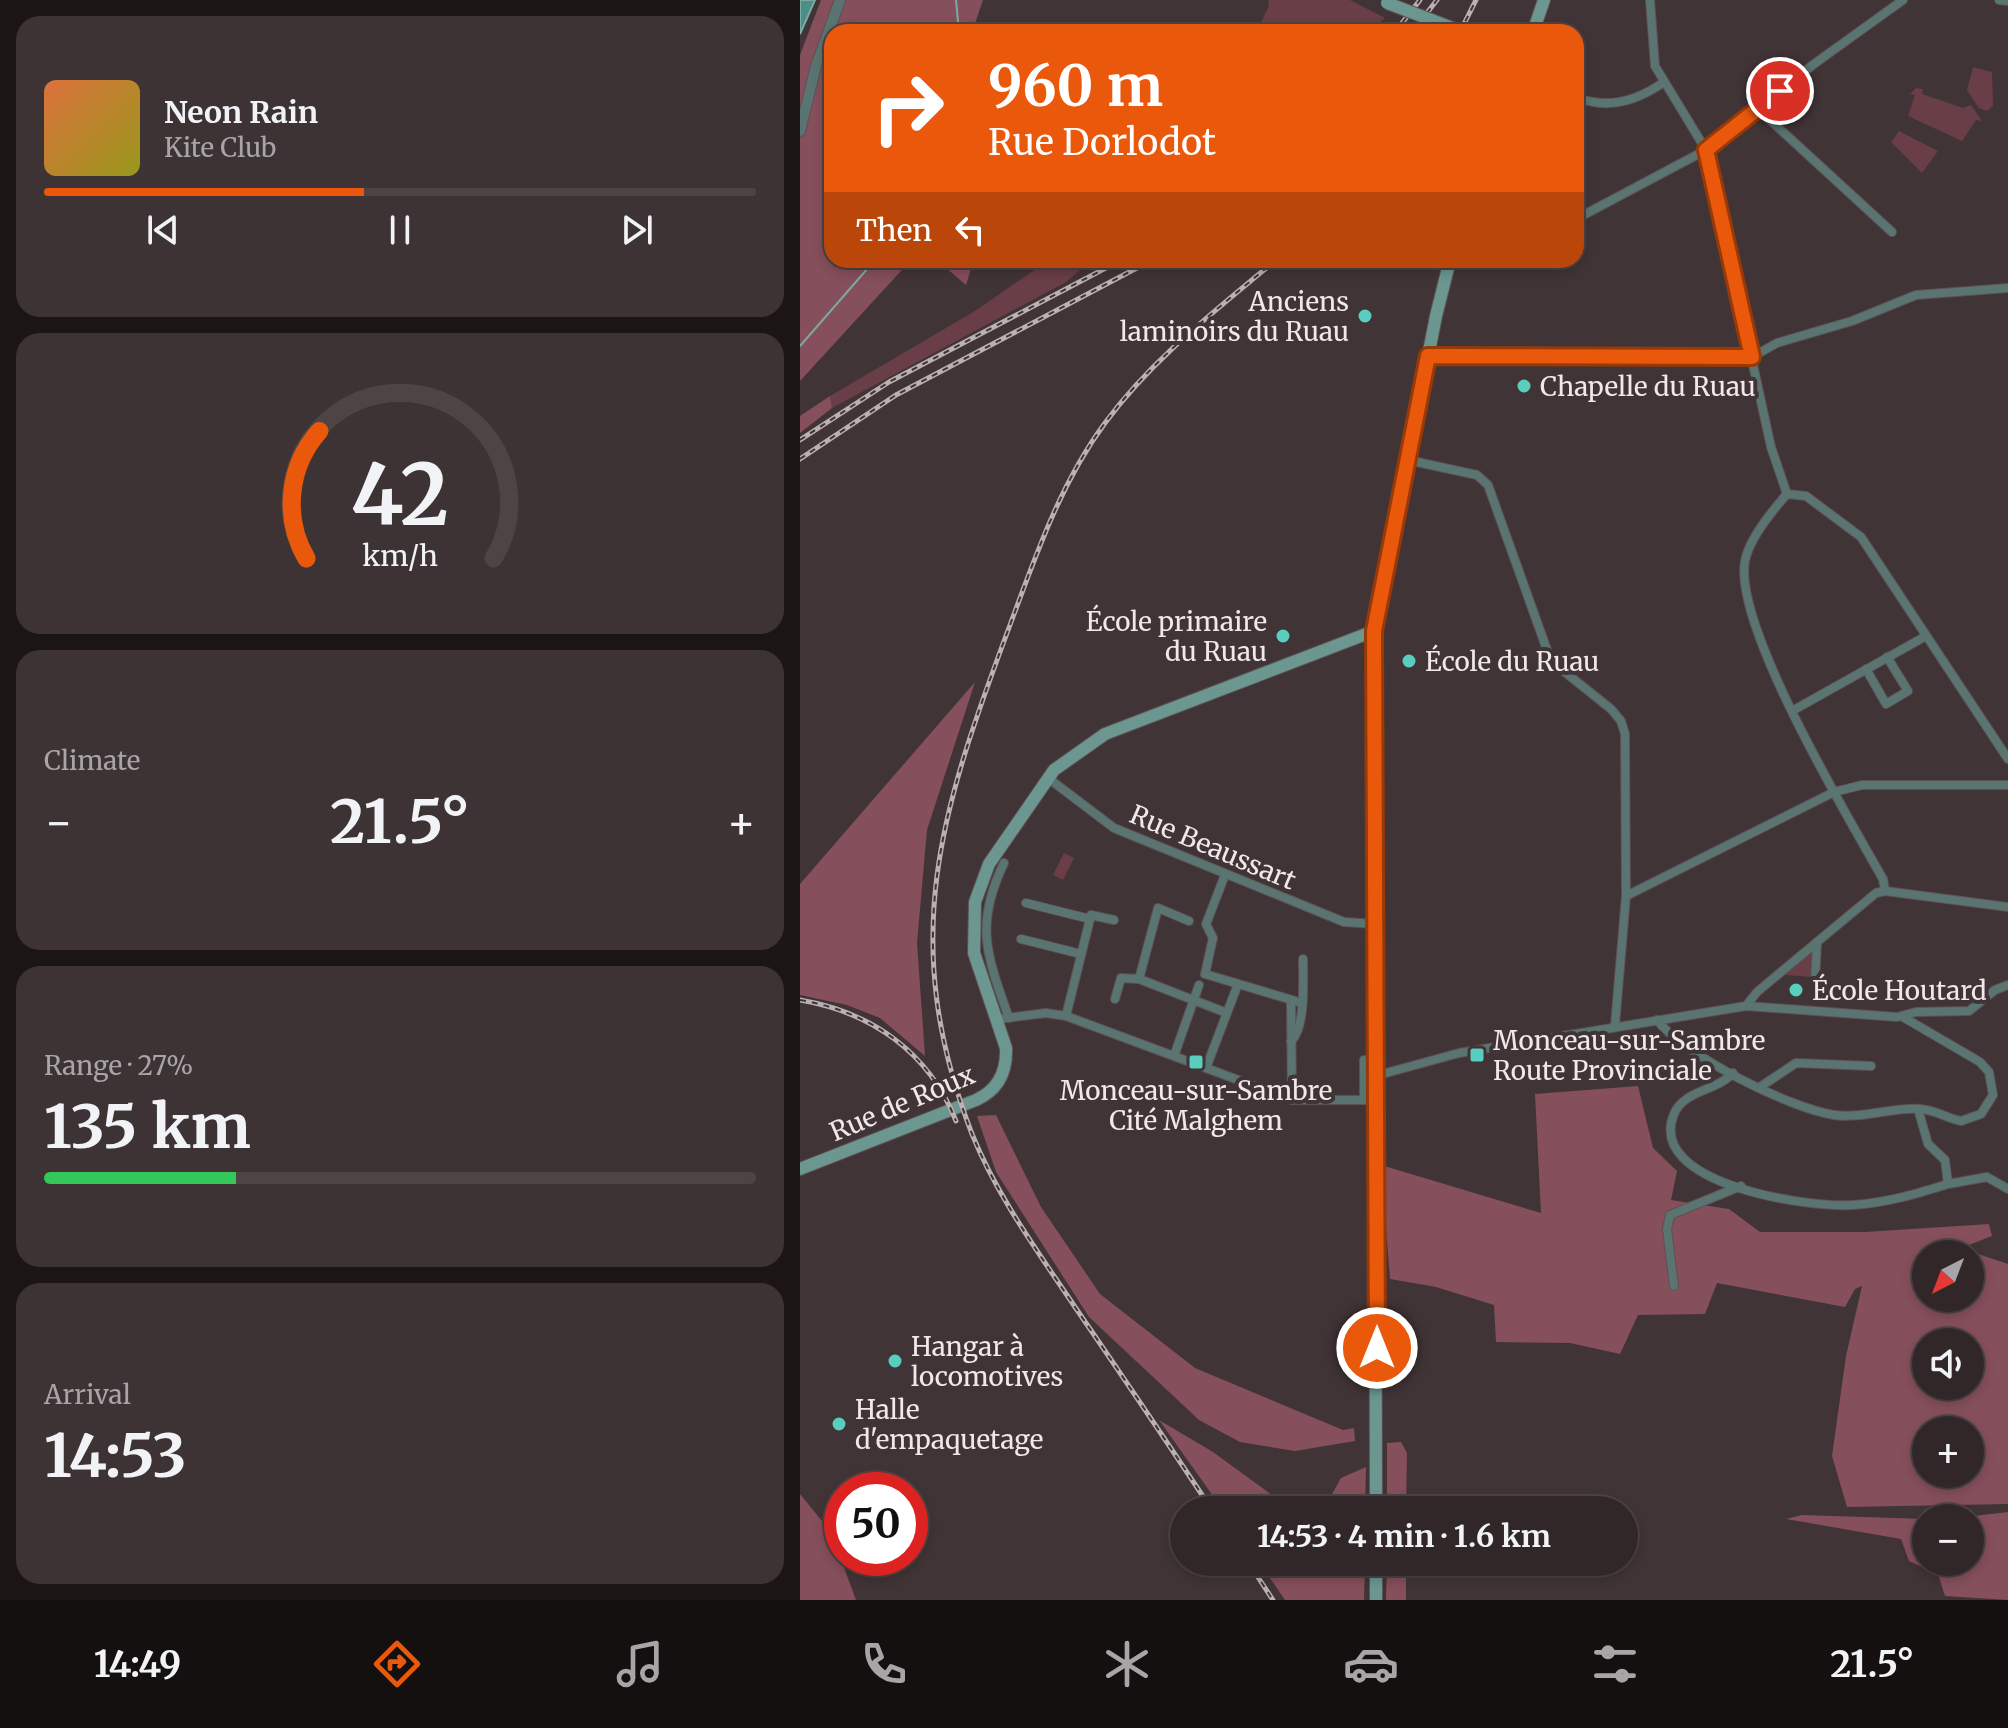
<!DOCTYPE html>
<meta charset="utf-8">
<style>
body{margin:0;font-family:Merriweather,serif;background:#3d3334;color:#f1f3f6;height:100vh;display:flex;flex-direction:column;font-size:30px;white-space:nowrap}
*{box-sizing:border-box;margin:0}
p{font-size:26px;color:#a8a5a8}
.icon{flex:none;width:44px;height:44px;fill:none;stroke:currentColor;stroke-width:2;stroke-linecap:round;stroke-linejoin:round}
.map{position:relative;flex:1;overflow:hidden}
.details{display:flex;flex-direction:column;gap:16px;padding:16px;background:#1b1516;width:800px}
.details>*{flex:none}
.guide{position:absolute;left:24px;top:24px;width:760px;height:244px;border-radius:24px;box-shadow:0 4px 12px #0003,0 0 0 2px #4c4445;background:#ea580c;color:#fff;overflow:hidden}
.needle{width:52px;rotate:222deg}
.tools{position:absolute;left:1112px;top:1240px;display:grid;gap:16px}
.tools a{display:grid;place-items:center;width:72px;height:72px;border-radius:50%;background:#312728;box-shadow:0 4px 12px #0003,0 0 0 2px #4c4445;font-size:40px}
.speed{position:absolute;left:24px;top:1472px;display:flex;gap:16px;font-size:40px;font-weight:700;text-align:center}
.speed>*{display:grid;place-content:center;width:104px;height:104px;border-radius:50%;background:#312728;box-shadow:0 4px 12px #0003,0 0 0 2px #4c4445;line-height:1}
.speed .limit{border:12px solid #d22;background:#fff;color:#111}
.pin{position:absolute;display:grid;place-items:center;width:68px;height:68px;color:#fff;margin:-34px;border:4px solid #fff;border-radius:50%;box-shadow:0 2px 8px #0007}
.me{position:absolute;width:88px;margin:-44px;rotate:0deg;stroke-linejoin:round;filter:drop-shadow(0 0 6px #0008)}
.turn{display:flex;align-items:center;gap:28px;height:168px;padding:0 32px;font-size:36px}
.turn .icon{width:104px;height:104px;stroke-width:2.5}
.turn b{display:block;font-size:56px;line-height:68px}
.then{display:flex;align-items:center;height:76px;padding:0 32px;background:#0003;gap:16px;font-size:30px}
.big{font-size:60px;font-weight:700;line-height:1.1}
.details .card{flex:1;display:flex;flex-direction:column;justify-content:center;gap:12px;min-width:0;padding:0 28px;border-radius:24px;background:#3d3334}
.details .dial{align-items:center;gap:0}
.dial svg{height:208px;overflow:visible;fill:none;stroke:#4c4445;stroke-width:7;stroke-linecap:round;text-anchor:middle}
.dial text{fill:#f1f3f6;stroke:none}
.song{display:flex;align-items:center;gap:24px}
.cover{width:96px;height:96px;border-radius:12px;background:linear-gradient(135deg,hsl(20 70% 55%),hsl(60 70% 35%))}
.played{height:8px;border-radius:4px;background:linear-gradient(90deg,#ea580c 45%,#4c4445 45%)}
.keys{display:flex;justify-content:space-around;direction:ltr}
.heat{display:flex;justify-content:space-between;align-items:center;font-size:44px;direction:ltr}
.charge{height:12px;border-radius:6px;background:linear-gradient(90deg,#34c759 27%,#4c4445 0)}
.trip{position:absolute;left:370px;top:1496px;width:468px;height:80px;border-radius:40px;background:#312728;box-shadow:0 4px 12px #0003,0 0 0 2px #4c4445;font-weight:700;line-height:80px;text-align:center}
.dock{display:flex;height:128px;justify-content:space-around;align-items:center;background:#141010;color:#a8a5a8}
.dock .icon{width:56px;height:56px}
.dock .selected{color:#ea580c}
.dock b{font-size:36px;color:#f1f3f6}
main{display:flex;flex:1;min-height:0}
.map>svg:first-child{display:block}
</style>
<main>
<section class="details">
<div class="card">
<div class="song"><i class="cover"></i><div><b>Neon Rain</b><p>Kite Club</p></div></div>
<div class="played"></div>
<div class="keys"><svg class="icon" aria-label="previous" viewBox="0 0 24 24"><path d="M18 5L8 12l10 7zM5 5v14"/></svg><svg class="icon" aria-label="pause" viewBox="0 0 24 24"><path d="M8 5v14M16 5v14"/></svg><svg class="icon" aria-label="next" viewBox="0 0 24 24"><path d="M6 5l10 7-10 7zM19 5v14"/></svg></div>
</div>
<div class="card dial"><svg viewBox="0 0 100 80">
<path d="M14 69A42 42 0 1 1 86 69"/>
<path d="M14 69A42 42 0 0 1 19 20" stroke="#ea580c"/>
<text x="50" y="56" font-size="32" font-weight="700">42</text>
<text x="50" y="72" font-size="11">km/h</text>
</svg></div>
<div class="card"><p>Climate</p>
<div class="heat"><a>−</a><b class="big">21.5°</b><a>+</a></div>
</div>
<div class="card"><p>Range · 27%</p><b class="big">135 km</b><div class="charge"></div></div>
<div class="card"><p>Arrival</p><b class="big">14:53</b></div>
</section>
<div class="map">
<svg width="1208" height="1600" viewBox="0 0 1208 1600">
<rect width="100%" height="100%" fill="#413436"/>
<g fill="#693e47">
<polygon points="468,0 550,0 585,18 569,32 456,32 469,6"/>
<polygon points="1173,67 1192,72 1193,106 1187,111 1179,108 1167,90"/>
<polygon points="1116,88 1123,89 1122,94 1163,108 1171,105 1182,121 1176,120 1162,141 1108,116 1115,95 1110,94"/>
<polygon points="1099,131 1138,151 1122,173 1091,142"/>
<polygon points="249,260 292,260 266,282 32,408 30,396 175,311"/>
<polygon points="264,853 274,858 263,880 253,875"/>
<polygon points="1014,950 1012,977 985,975"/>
</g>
<g fill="#854f5b" fill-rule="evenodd">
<polygon points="21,0 183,0 172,32 32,32 32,260 111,260 0,381 0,55"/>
<polygon points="137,260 172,265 166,285"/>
<polygon points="30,396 32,408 0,433 0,416"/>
<polygon points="175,682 127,830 117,943 125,1056 80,1018 47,1005 0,995 0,884"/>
<path d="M838,1086L853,1148L877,1171L871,1200L929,1209L960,1232H1065L1189,1224L1192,1236L1146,1254H1126V1298H1170V1254H1155L1166,1250L1208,1264V1504L1047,1507L1032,1456L1046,1356L1062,1286L1055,1289L1045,1307L917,1283L905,1314L838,1315L820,1354L770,1343L696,1342L694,1305L636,1287L590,1279L581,1165L741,1213L735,1094ZM1126,1342H1170V1386H1126ZM1126,1430H1170V1474H1126Z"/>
<polygon points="196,1115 241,1207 300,1294 395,1368 543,1430 554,1428 555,1441 495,1451 440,1442 399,1420 289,1317 196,1172 177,1116"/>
<polygon points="359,1420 413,1452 487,1506 507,1510 423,1510"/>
<polygon points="601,1442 607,1453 606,1510 587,1510 587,1443"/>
<polygon points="566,1467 565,1510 523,1510 541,1478"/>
<polygon points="0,1494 31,1532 56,1600 0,1600"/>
<polygon points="1208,1512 1208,1600 1145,1596 1138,1574 1109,1561 1101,1539 986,1519 1002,1515 1126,1519 1126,1562 1170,1562 1170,1518 1157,1518"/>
<polygon points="459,1562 565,1562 564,1600 485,1600"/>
<polygon points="587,1562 606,1562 606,1600 586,1600"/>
</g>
<polygon fill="#498f86" stroke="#7baaa4" stroke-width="2" points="0,0 15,0 0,34"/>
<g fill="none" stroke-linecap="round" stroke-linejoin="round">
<g stroke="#7baaa4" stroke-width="2">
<polyline points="156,0 159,32"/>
<polyline points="0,346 75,260"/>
</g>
<defs>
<g id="minor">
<path d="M850,0L855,66L906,150L971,447L987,494C972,511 949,539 945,561C933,625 1048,817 1083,879L1085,891"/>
<polyline points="1199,0 1208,1"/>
<path d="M776,97C807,110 837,101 864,82"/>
<polyline points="958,109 1092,232"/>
<polyline points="776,219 906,150 1014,64 1103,0"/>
<polyline points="628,356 952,357 977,343 1052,321 1116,295 1208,288"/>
<polyline points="608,460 677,475 688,485 751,661 811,709 821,721 825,734 826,896 815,1025"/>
<polyline points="987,494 1006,496 1061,537 1208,759"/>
<polyline points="1066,669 1086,704 1108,691 1087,657"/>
<polyline points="992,711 1126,636"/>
<polyline points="248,778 314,828 544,922 575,924"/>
<path d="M204,863C174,925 187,956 209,1018"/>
<polyline points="425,875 406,924 413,938 405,974 502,1003"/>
<polyline points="826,896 1034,792 1062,785 1208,785"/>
<polyline points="226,903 290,919"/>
<polyline points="389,921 358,908 339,979 427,1013"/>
<polyline points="221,939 281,954"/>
<polyline points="1015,982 1017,942"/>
<polyline points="315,999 321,978 339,979"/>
<polyline points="491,1000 492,1100"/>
<polyline points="946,1006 957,992 1076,893 1085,891 1208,907"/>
<polyline points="266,1016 291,915 314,920"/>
<polyline points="198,1019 246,1013 266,1016 492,1100 575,1100"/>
<path d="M857,1020C885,1056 989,1108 1034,1115C1064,1119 1091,1107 1120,1109C1136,1110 1146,1118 1161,1121L1181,1114L1193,1095L1189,1072L1180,1062L1103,1017"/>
<path d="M491,1041C506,1028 503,978 503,959"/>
<polyline points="374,1056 399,985"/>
<polyline points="564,1060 564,1100"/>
<polyline points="406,1068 438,984"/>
<path d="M933,1073C917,1091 884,1090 874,1114C845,1184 1008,1208 1052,1205C1086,1203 1116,1194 1148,1184L1145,1160L1128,1144L1118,1109"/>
<polyline points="575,1076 659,1053 946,1006 1097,1017 1116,1012 1169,1011 1195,990 1208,985"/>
<polyline points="960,1087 996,1063 1071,1066"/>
<polyline points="1148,1184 1187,1177 1208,1189"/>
<polyline points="874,1286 867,1229 870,1215 941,1186"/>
</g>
<polyline id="tertiary" points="0,131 16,66 40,0"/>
<g id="secondary">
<polyline points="733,32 744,0"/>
<path d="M0,1169L176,1100C198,1090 207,1072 206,1048L174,953L175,902L189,864L254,770L305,734L574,631"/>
<polyline points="576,1510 574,631 636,316 650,260"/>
<polyline points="576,1600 576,1562"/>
</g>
</defs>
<use href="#minor" stroke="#5d5153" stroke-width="10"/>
<use href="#tertiary" stroke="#5d5153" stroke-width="12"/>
<use href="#secondary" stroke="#5d5153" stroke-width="14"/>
<use href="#minor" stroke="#5a7571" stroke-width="8"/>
<use href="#tertiary" stroke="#5a7571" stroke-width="10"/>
<use href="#secondary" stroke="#6b9790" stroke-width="12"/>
<defs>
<g id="rail">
<polyline points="595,32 620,0"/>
<polyline points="612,32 637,0"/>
<polyline points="660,32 676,0"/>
<polyline points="0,440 89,382 321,260"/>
<polyline points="0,459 96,395 352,260"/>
<path d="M0,1000C71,1012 129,1052 156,1121"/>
<path d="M412,1510C367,1442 321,1374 275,1307C238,1252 197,1196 172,1134C97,939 141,810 210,625C236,555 260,484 305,423C352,359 415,311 476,260"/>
<polyline points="448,1562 473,1600"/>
</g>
</defs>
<use href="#rail" stroke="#bbb1b2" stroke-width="5"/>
<use href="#rail" stroke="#413436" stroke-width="2" stroke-dasharray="6" stroke-linecap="butt"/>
<defs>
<polyline id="secondary-bridge" points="587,3 663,32"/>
</defs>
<use href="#secondary-bridge" stroke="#5d5153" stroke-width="14" stroke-linecap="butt"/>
<use href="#secondary-bridge" stroke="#6b9790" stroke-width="12"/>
</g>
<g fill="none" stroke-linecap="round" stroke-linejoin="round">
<defs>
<polyline id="route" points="577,1348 574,631 628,356 952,357 906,150 980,91"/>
</defs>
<use href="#route" stroke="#983908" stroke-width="20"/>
<use href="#route" stroke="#ea580c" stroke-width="14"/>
</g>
<g fill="#59cebf" stroke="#413436" stroke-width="3">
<circle cx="565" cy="316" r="8"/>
<circle cx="724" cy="386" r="8"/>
<circle cx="483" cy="636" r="8"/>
<circle cx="609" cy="661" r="8"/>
<circle cx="996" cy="990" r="8"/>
<rect x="669" y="1047" width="16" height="16" rx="4"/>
<rect x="388" y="1054" width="16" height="16" rx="4"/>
<circle cx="95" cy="1361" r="8"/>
<circle cx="39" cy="1424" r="8"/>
</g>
<g text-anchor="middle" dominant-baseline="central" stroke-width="8" stroke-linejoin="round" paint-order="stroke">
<g font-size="26" fill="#f1e8e9" stroke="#413436" text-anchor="start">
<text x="549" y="301" text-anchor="end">Anciens<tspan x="549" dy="30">laminoirs du Ruau</tspan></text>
<text x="740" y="386">Chapelle du Ruau</text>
<text x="467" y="621" text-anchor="end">École primaire<tspan x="467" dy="30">du Ruau</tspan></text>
<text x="625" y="661">École du Ruau</text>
<text x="1012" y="990">École Houtard</text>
<text x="693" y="1040">Monceau-sur-Sambre<tspan x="693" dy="30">Route Provinciale</tspan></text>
<text x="396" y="1090" text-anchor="middle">Monceau-sur-Sambre<tspan x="396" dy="30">Cité Malghem</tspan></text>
<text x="111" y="1346">Hangar à<tspan x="111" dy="30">locomotives</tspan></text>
<text x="55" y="1409">Halle<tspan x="55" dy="30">d'empaquetage</tspan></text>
</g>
<g font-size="26" fill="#f1e8e9" stroke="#413436">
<text transform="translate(413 847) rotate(23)">Rue Beaussart</text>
<text transform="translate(102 1103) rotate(-23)">Rue de Roux</text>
</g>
</g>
</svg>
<div class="tools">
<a><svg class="needle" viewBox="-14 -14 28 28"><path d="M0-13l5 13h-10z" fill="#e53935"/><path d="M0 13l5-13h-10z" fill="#a8a5a8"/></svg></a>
<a><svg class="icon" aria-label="sound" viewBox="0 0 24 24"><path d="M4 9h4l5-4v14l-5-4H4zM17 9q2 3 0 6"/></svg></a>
<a>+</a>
<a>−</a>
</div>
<div class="speed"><div class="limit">50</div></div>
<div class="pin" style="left:980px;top:91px;background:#d93025"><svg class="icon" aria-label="arrive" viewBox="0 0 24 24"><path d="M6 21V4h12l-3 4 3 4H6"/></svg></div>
<svg class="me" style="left:577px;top:1348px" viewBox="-20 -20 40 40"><circle r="17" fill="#ea580c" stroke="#fff" stroke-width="3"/><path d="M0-11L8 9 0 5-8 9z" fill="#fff"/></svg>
<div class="trip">14:53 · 4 min · 1.6 km</div>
<div class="guide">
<div class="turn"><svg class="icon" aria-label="right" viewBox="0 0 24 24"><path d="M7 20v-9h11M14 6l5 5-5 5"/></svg><div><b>960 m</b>Rue Dorlodot</div></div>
<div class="then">Then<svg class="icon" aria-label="left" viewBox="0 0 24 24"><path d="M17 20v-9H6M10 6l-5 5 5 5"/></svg></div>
</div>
</div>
</main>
<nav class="dock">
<b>14:49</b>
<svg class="icon selected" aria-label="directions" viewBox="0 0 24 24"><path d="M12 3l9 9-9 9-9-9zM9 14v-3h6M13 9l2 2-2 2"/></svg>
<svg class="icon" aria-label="music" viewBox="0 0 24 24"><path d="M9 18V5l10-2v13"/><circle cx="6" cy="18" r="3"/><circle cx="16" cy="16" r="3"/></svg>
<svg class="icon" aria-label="phone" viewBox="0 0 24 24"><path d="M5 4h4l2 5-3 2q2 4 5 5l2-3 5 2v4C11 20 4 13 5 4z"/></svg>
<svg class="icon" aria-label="climate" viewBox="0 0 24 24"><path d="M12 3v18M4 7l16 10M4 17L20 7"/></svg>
<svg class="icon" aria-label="car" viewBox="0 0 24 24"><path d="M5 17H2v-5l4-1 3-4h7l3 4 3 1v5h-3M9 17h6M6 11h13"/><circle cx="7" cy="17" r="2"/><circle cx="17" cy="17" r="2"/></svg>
<svg class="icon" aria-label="filters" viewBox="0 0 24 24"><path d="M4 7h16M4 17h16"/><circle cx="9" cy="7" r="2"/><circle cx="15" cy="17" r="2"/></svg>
<b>21.5°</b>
</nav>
